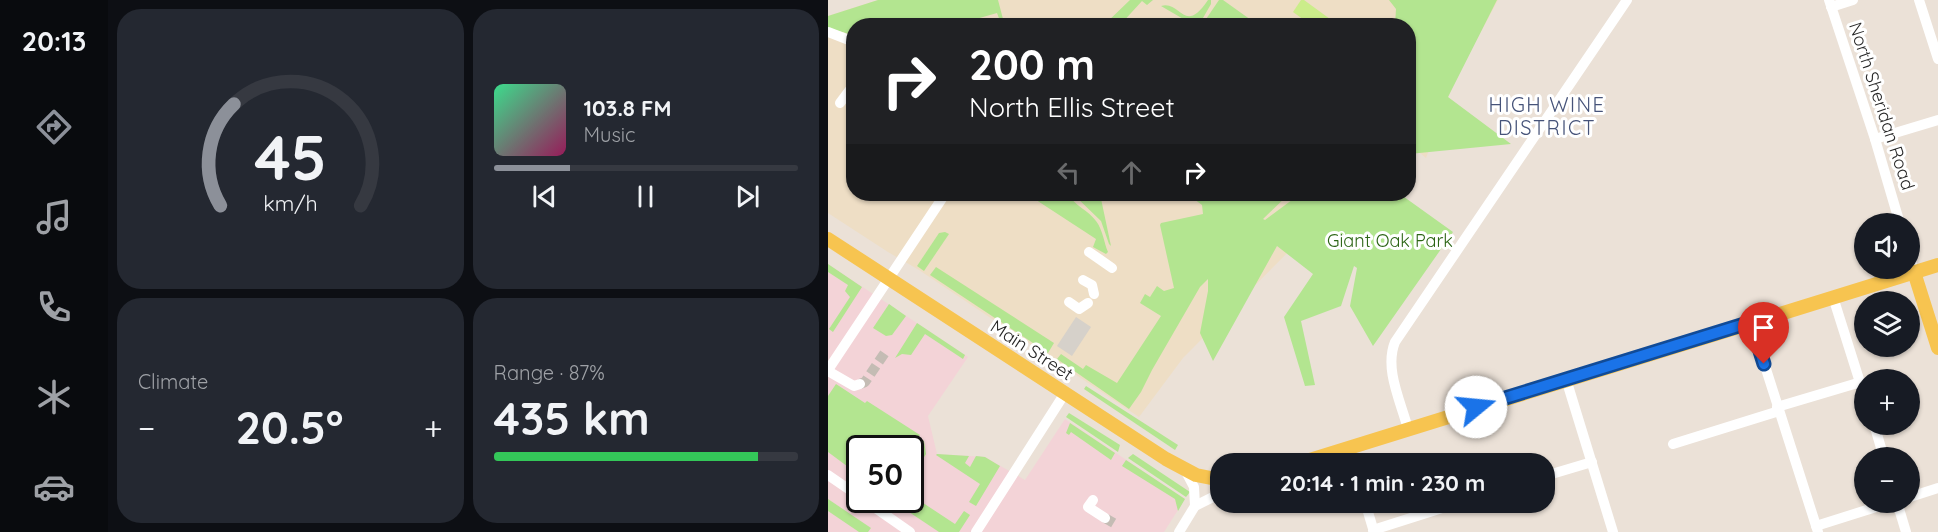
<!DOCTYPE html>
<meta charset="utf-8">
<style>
body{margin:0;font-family:Quicksand,sans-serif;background:#242831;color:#f1f3f6;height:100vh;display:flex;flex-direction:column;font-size:22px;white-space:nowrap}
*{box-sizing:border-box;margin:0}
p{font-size:20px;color:#9ea1a6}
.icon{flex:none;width:33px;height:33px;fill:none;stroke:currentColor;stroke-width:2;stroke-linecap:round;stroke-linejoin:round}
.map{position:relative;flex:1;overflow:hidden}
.sheet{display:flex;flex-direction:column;gap:9px;padding:9px;background:#0d0f14;width:720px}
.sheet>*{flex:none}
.banner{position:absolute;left:18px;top:18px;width:570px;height:183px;border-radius:24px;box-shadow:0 2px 4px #0004;background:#202124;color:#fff;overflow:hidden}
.tools{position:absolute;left:1026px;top:213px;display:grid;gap:12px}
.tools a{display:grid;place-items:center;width:66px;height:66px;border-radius:50%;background:#171b24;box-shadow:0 2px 4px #0004;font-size:30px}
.speed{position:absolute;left:18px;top:435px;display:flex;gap:12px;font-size:30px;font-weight:700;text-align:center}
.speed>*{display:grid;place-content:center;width:78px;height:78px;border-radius:50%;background:#171b24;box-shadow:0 2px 4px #0004;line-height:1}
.speed .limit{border:3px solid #111;border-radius:9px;background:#fff;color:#111}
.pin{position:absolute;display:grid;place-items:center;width:51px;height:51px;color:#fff;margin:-62px -26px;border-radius:50% 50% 50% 0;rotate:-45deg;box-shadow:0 0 6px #0007}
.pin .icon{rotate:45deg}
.me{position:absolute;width:66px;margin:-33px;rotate:73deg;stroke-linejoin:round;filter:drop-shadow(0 0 4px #0008)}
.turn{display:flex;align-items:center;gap:21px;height:126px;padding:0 24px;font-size:27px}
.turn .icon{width:78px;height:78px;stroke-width:2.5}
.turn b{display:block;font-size:42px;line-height:51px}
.lanes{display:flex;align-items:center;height:57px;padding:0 24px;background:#0003;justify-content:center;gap:30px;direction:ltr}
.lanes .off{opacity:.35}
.big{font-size:45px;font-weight:700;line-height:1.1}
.sheet .card{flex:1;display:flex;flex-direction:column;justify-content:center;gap:9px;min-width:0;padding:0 21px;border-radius:24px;background:#242831}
.sheet .dial{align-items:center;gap:0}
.dial svg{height:156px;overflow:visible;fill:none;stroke:#363941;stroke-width:7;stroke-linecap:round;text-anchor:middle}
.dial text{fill:#f1f3f6;stroke:none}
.song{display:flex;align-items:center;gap:18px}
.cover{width:72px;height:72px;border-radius:9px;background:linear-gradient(135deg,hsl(150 70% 55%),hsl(330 70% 35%))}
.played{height:6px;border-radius:3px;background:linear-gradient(90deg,#8c9099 25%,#363941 25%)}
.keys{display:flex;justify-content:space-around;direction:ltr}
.heat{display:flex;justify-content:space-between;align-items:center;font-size:33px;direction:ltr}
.charge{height:9px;border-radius:4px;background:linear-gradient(90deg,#34c759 87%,#363941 0)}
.sheet .tiles{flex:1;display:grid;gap:9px;grid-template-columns:repeat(2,1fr)}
.trip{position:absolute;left:382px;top:453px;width:345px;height:60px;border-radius:24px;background:#171b24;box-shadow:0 2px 4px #0004;font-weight:700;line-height:60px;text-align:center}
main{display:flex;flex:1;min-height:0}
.tab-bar{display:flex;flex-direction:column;width:108px;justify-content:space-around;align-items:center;background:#090b0e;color:#9ea1a6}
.tab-bar .icon{width:42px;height:42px}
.tab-bar .on{color:#8c9099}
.tab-bar b{font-size:27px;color:#f1f3f6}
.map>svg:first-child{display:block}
</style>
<main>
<nav class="tab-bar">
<b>20:13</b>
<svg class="icon on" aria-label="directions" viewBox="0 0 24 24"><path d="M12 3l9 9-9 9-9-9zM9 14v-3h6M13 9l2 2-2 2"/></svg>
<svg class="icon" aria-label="music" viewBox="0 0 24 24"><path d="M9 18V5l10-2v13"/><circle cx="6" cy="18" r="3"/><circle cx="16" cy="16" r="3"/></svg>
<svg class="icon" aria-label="phone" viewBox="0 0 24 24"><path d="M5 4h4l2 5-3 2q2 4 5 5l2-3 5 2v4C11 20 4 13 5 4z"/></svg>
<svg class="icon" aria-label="climate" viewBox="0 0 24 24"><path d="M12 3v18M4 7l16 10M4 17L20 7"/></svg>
<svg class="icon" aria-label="car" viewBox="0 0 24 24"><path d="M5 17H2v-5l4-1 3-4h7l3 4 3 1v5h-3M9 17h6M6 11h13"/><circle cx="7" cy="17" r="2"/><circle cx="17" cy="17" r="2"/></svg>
</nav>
<section class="sheet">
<div class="tiles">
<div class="card dial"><svg viewBox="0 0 100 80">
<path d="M14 69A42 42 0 1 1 86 69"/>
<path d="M14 69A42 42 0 0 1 21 17" stroke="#8c9099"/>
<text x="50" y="56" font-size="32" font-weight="700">45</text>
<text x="50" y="72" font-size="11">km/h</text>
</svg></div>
<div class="card">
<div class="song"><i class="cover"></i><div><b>103.8 FM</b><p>Music</p></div></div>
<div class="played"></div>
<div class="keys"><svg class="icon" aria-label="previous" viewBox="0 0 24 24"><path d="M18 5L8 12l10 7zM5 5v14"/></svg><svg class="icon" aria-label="pause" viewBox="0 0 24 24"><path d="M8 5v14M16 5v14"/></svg><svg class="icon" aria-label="next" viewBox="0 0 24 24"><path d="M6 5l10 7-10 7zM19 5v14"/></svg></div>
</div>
<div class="card"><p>Climate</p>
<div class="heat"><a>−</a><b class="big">20.5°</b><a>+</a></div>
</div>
<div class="card"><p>Range · 87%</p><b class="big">435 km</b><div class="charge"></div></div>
</div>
</section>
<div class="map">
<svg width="1110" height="532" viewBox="0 0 1110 532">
<rect width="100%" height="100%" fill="#ebe1d7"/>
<polygon fill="#eedec5" points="50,0 670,0 626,82 598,158 582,145 580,26 26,26 26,194 475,194 481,231 355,358 311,417 91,270 60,252 0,213 0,16"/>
<path fill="#f3d3d7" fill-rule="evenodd" d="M0,264L140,357L100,416L109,454L157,457L197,480L237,419L357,499L336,532H0ZM32,448H82V500H32Z"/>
<g fill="#b3e590">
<polygon points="50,0 170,0 175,19 172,21 169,13 127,25 26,26 25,35 0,28 0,16"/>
<polygon points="302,0 325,0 319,5 314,1 292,25 276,25"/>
<path d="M380,0H383V4L371,25H360L357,20L333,6C353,0 356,36 380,0Z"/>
<polygon points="391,0 395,0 430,25 374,25"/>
<polygon points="561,0 669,0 620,97 683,144 581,154 580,26 567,25 568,9"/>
<path d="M199,194H240C247,206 260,210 268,221C275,230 276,243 280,252L278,254L265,247L268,239Z"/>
<polygon points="245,194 272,194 283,246 281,244 273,221"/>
<polygon points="370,194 404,194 406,195 408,194 461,194 435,219 437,220 472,194 572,194 625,232 545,346 522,306 529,268 526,266 513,306 473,321 487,385 477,386 456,317 485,274 449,246 385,361 372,333 380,291 380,279 372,287 324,370 313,392 301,409 229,359 233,354 255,369 258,365 289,383 333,316 312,303 317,294 322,297 329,286 336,291 346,288 332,225 333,223 375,214 374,205 366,199"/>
<polygon points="117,232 121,234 96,271 89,266 111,233"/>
<polygon points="0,264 34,287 5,332 1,329 22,297 17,291 20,285 0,272"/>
<polygon points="108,267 226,343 220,353 102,275"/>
<polygon points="61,304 78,316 64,335 58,336 45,328"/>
<polygon points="89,323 137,355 135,359 97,334 83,355 74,354 67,358"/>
<polygon points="8,384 37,403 39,401 92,435 90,438 96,441 98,454 83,478 82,448 32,448 31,475 0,452 0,396"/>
<polygon points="258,386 350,445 347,450 256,389"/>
<polygon points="241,413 292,445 290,452 238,417"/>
<polygon points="242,423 287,453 283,460 243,432 241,435 238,433"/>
<polygon points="109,454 141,456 137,463 142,467 148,456 157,457 172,466 148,506 141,502 152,484 108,455"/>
<polygon points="305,454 362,492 358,497 300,458"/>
<polygon points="298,460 357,499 350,511 347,499 294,466"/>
<polygon points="83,495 127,524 136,511 142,515 131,532 111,532 69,504 72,500 82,500"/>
<polygon points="0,499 43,528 40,532 31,532 0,511"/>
</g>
<polygon fill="#cbed8a" points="473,0 476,0 502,19 498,25 483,25 465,12"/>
<polygon fill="#d6d1ca" points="248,317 263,327 244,356 229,346"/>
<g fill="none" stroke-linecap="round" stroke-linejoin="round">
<g stroke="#c4bcb4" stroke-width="10" stroke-dasharray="10 5" stroke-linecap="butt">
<polyline points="32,384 37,382 58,351"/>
<polyline points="277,518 289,525"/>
</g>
<g stroke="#fff" stroke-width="10">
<polyline points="1001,0 1047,139 1072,224"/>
<polyline points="1091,0 1110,59"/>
<polyline points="1003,7 1025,0"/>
<polyline points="0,32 26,42"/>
<polyline points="12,103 24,87 26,88"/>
<polyline points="1047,139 1110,120"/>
<polyline points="261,252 284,268"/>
<polyline points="1082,257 1086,272"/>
<polyline points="255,280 264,285 266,294"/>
<polyline points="1005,297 1036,395"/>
<polyline points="241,302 251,309 260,303"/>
<polyline points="923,322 990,532"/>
<polyline points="0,370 117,194"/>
<polyline points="0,371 26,386 32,384"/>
<polyline points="738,379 785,532"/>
<polyline points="949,407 1033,382"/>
<polyline points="1046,424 1056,458"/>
<path d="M580,429C573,402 556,369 567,342L799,0"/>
<polyline points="845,444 951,411"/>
<polyline points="520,448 525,464"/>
<polyline points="357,470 366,487 367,506"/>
<polyline points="0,475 32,497"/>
<polyline points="717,476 764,462"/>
<polyline points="1082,497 1110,488"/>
<polyline points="36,500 82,532"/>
<polyline points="265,500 260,507 277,518"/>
<polyline points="537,502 546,532"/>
<polyline points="1069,502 1078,532"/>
<polyline points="988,526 1064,502"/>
<polyline points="545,530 633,502"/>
<polyline points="148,532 237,393"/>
<polyline points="351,532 367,506 393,493"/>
</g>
<g stroke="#f7c450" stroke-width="14">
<polyline points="0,239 338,459 368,475 393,480"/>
<polyline points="1086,272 1110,348"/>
<polyline points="469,464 1110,265"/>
</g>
</g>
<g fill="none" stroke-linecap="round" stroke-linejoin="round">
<defs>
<polyline id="route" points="648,407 923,322 936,364"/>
</defs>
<use href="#route" stroke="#114b97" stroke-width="15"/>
<use href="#route" stroke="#1a73e8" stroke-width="10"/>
</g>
<g text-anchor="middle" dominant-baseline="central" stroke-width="6" stroke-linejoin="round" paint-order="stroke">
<g font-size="18" fill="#272727" stroke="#fff">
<text transform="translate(1054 106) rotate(72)">North Sheridan Road</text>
<text transform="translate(204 350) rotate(33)">Main Street</text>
</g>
<g font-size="18" fill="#2c6515" stroke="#fff">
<text x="562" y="240">Giant Oak Park</text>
</g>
<g font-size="20" letter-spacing="1.5" fill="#465379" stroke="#fff">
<text x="719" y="104">HIGH WINE<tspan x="719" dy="23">DISTRICT</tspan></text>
</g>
</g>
</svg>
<div class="tools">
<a><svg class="icon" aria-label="sound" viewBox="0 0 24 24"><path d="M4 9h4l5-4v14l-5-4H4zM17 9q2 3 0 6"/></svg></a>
<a><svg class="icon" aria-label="layers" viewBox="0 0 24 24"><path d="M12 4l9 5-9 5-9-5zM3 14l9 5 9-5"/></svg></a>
<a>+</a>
<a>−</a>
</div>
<div class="speed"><div class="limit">50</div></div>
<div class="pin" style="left:936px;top:364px;background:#d93025"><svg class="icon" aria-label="arrive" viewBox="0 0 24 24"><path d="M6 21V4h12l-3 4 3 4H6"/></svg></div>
<svg class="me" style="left:648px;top:407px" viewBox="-20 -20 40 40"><circle r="19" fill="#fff"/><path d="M0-13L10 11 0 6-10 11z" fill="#1a73e8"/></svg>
<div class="trip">20:14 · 1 min · 230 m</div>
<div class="banner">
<div class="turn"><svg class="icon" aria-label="right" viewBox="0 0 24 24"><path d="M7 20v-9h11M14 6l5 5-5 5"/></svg><div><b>200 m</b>North Ellis Street</div></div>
<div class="lanes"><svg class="icon off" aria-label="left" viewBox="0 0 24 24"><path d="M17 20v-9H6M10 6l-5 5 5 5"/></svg><svg class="icon off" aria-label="ahead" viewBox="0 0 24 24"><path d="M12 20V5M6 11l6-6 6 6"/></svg><svg class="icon" aria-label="right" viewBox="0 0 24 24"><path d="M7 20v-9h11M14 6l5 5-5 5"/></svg></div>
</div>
</div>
</main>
